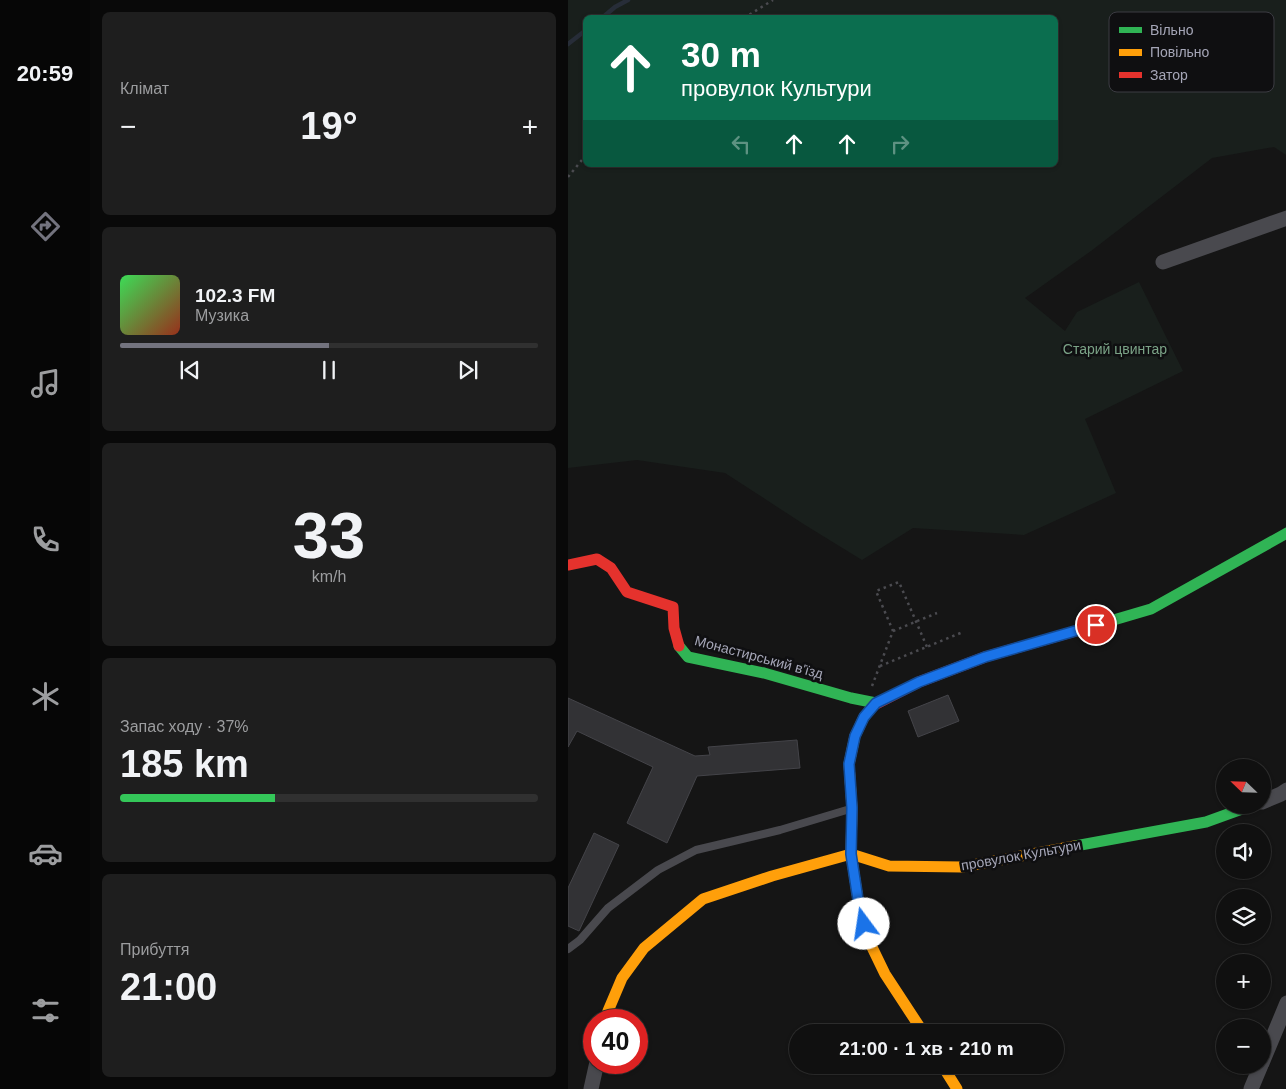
<!DOCTYPE html>
<html lang="uk">
<meta charset="utf-8">
<style>
body{margin:0;font-family:Helvetica,sans-serif;background:#1e1e1e;color:#f1f3f6;height:100vh;display:flex;flex-direction:column;font-size:19px;white-space:nowrap}
*{box-sizing:border-box;margin:0}
p{font-size:16px;color:#9c9d9f}
.icon{flex:none;width:28px;height:28px;fill:none;stroke:currentColor;stroke-width:2;stroke-linecap:round;stroke-linejoin:round}
.map{position:relative;flex:1;overflow:hidden}
.panel{display:flex;flex-direction:column;gap:12px;padding:12px;background:#090909;width:478px}
.panel>*{flex:none}
.banner{position:absolute;left:15px;top:15px;width:475px;height:152px;border-radius:8px;box-shadow:0 1px 4px #0004,0 0 0 1px #303030;background:#0b6e4f;color:#fff;overflow:hidden}
.needle{width:32px;rotate:293deg}
.fabs{position:absolute;left:648px;top:759px;display:grid;gap:10px}
.fabs a{display:grid;place-items:center;width:55px;height:55px;border-radius:50%;background:#101010;box-shadow:0 1px 4px #0004,0 0 0 1px #303030;font-size:25px}
.speed{position:absolute;left:15px;top:1009px;display:flex;gap:10px;font-size:25px;font-weight:700;text-align:center}
.speed>*{display:grid;place-content:center;width:65px;height:65px;border-radius:50%;background:#101010;box-shadow:0 1px 4px #0004,0 0 0 1px #303030;line-height:1}
.speed .limit{border:8px solid #d22;background:#fff;color:#111}
.pin{position:absolute;display:grid;place-items:center;width:42px;height:42px;color:#fff;margin:-21px;border:2px solid #fff;border-radius:50%;box-shadow:0 1px 5px #0007}
.me{position:absolute;width:55px;margin:-28px;rotate:346deg;stroke-linejoin:round;filter:drop-shadow(0 0 4px #0008)}
.turn{display:flex;align-items:center;gap:18px;height:105px;padding:0 15px;font-size:22px}
.turn .icon{width:65px;height:65px;stroke-width:2.5}
.turn b{display:block;font-size:35px;line-height:42px}
.lanes{display:flex;align-items:center;height:48px;padding:0 15px;background:#0003;justify-content:center;gap:25px;direction:ltr}
.lanes .off{opacity:.35}
.big{font-size:38px;font-weight:700;line-height:1.1}
.panel .widget{flex:1;display:flex;flex-direction:column;justify-content:center;gap:8px;min-width:0;padding:0 18px;border-radius:8px;background:#1e1e1e}
.panel .dial{align-items:center;gap:0}
.dial b{font-size:65px;line-height:1}
.song{display:flex;align-items:center;gap:15px}
.cover{width:60px;height:60px;border-radius:8px;background:linear-gradient(135deg,hsl(130 70% 55%),hsl(10 70% 35%))}
.played{height:5px;border-radius:2px;background:linear-gradient(90deg,#73737e 50%,#303030 50%)}
.keys{display:flex;justify-content:space-around;direction:ltr}
.heat{display:flex;justify-content:space-between;align-items:center;font-size:28px;direction:ltr}
.charge{height:8px;border-radius:4px;background:linear-gradient(90deg,#34c759 37%,#303030 0)}
.trip{position:absolute;left:221px;top:1024px;width:275px;height:50px;border-radius:25px;background:#101010;box-shadow:0 1px 4px #0004,0 0 0 1px #303030;font-weight:700;line-height:50px;text-align:center}
main{display:flex;flex:1;min-height:0}
.dock{display:flex;flex-direction:column;width:90px;justify-content:space-around;align-items:center;background:#060606;color:#9c9d9f}
.dock .icon{width:35px;height:35px}
.dock .selected{color:#73737e}
.dock b{font-size:22px;color:#f1f3f6}
.map>svg:first-child{display:block}
</style>
<main>
<nav class="dock">
<b>20:59</b>
<svg class="icon selected" aria-label="directions" viewBox="0 0 24 24"><path d="M12 3l9 9-9 9-9-9zM9 14v-3h6M13 9l2 2-2 2"/></svg>
<svg class="icon" aria-label="music" viewBox="0 0 24 24"><path d="M9 18V5l10-2v13"/><circle cx="6" cy="18" r="3"/><circle cx="16" cy="16" r="3"/></svg>
<svg class="icon" aria-label="phone" viewBox="0 0 24 24"><path d="M5 4h4l2 5-3 2q2 4 5 5l2-3 5 2v4C11 20 4 13 5 4z"/></svg>
<svg class="icon" aria-label="climate" viewBox="0 0 24 24"><path d="M12 3v18M4 7l16 10M4 17L20 7"/></svg>
<svg class="icon" aria-label="car" viewBox="0 0 24 24"><path d="M5 17H2v-5l4-1 3-4h7l3 4 3 1v5h-3M9 17h6M6 11h13"/><circle cx="7" cy="17" r="2"/><circle cx="17" cy="17" r="2"/></svg>
<svg class="icon" aria-label="filters" viewBox="0 0 24 24"><path d="M4 7h16M4 17h16"/><circle cx="9" cy="7" r="2"/><circle cx="15" cy="17" r="2"/></svg>
</nav>
<section class="panel">
<div class="widget"><p>Клімат</p>
<div class="heat"><a>−</a><b class="big">19°</b><a>+</a></div>
</div>
<div class="widget">
<div class="song"><i class="cover"></i><div><b>102.3 FM</b><p>Музика</p></div></div>
<div class="played"></div>
<div class="keys"><svg class="icon" aria-label="previous" viewBox="0 0 24 24"><path d="M18 5L8 12l10 7zM5 5v14"/></svg><svg class="icon" aria-label="pause" viewBox="0 0 24 24"><path d="M8 5v14M16 5v14"/></svg><svg class="icon" aria-label="next" viewBox="0 0 24 24"><path d="M6 5l10 7-10 7zM19 5v14"/></svg></div>
</div>
<div class="widget dial"><b>33</b><p>km/h</p></div>
<div class="widget"><p>Запас ходу · 37%</p><b class="big">185 km</b><div class="charge"></div></div>
<div class="widget"><p>Прибуття</p><b class="big">21:00</b></div>
</section>
<div class="map">
<svg width="719" height="1089" viewBox="0 0 719 1089">
<rect width="100%" height="100%" fill="#151515"/>
<path fill="#191f1c" fill-rule="evenodd" d="M0,0H718V155L706,147L644,158L523,251L457,298L497,331L509,312L571,282L615,371L517,419L548,493L456,535L345,528L294,560L237,525L157,473L69,460L0,468ZM18,18H488V165H18Z"/>
<g fill="none" stroke-linecap="round" stroke-linejoin="round">
<g stroke="#272d38" stroke-width="4.5">
<polyline points="34,18 47,7 60,0"/>
<polyline points="0,44 18,30"/>
</g>
</g>
<g fill="#323235" stroke="#444449">
<polygon points="380,695 391,721 350,737 340,711"/>
<polygon points="0,698 127,756 142,755 140,747 229,740 232,768 129,776 99,843 59,823 85,767 9,731 0,747"/>
<polygon points="26,833 51,845 11,931 0,926 0,888"/>
</g>
<g fill="none" stroke-linecap="round" stroke-linejoin="round">
<g stroke="#4b4b50" stroke-width="2.5" stroke-dasharray="2.5 4" stroke-linecap="butt">
<polyline points="176,18 205,0"/>
<polyline points="0,177 18,155"/>
<polyline points="325,631 369,613"/>
<polyline points="312,666 395,632"/>
<polyline points="304,686 325,631 308,591 331,582 359,647"/>
</g>
<polyline stroke="#49494e" stroke-width="8" points="0,949 12,940 40,908 90,870 128,850 212,830 282,809"/>
<g stroke="#49494e" stroke-width="15">
<polyline points="595,262 719,218"/>
<polyline points="694,802 713,794 719,790"/>
<polyline points="694,1063 719,1003"/>
<polyline points="23,1089 29,1062"/>
<polyline points="683,1089 693,1065"/>
</g>
<g stroke="#30b455" stroke-width="11">
<polyline points="532,624 583,609 719,533"/>
<polyline points="111,646 120,657 196,673 283,698 308,703"/>
<polyline points="507,846 638,822 685,805"/>
</g>
<g stroke="#ff9f0a" stroke-width="11">
<polyline points="306,705 296,717 287,736 281,764 284,808 283,854 291,906 301,941 317,974 355,1032"/>
<polyline points="283,854 321,866 394,867 507,846"/>
<polyline points="38,1020 40,1011 54,978 76,948 135,899 204,876 283,854"/>
<polyline points="374,1065 389,1089"/>
</g>
<g stroke="#e5322d" stroke-width="11">
<polyline points="0,565 29,559 43,568 59,592 105,607 106,628 111,646"/>
<polyline points="306,705 351,682 417,657 532,624"/>
</g>
</g>
<g fill="none" stroke-linecap="round" stroke-linejoin="round">
<defs>
<polyline id="route" points="296,924 291,906 283,854 284,808 281,764 287,736 296,717 308,703 351,682 417,657 528,625"/>
</defs>
<use href="#route" stroke="#114b97" stroke-width="12"/>
<use href="#route" stroke="#1a73e8" stroke-width="9"/>
</g>
<g text-anchor="middle" dominant-baseline="central" stroke-width="5" stroke-linejoin="round" paint-order="stroke">
<g font-size="14" fill="#7ba387" stroke="#0f0f11">
<text x="547" y="349">Старий цвинтар</text>
</g>
<g font-size="14" fill="#a5a6b7" stroke="#0f0f11">
<text transform="translate(191 657) rotate(15)">Монастирський в'їзд</text>
<text transform="translate(453 855) rotate(-10)">провулок Культури</text>
</g>
</g>
<rect x="541" y="12" width="165" height="80" rx="8" fill="#0f0f11" stroke="#3c3c43" stroke-width="1"/>
<rect x="551" y="27" width="23" height="6" fill="#30b455"/>
<rect x="551" y="49" width="23" height="7" fill="#ff9f0a"/>
<rect x="551" y="72" width="23" height="6" fill="#e5322d"/>
<g font-size="14" fill="#a5a6b7">
<text x="582" y="35">Вільно</text>
<text x="582" y="57">Повільно</text>
<text x="582" y="80">Затор</text>
</g>
</svg>
<div class="fabs">
<a><svg class="needle" viewBox="-14 -14 28 28"><path d="M0-13l5 13h-10z" fill="#e53935"/><path d="M0 13l5-13h-10z" fill="#9c9d9f"/></svg></a>
<a><svg class="icon" aria-label="sound" viewBox="0 0 24 24"><path d="M4 9h4l5-4v14l-5-4H4zM17 9q2 3 0 6"/></svg></a>
<a><svg class="icon" aria-label="layers" viewBox="0 0 24 24"><path d="M12 4l9 5-9 5-9-5zM3 14l9 5 9-5"/></svg></a>
<a>+</a>
<a>−</a>
</div>
<div class="speed"><div class="limit">40</div></div>
<div class="pin" style="left:528px;top:625px;background:#d93025"><svg class="icon" aria-label="arrive" viewBox="0 0 24 24"><path d="M6 21V4h12l-3 4 3 4H6"/></svg></div>
<svg class="me" style="left:296px;top:924px" viewBox="-20 -20 40 40"><circle r="19" fill="#fff"/><path d="M0-13L10 11 0 6-10 11z" fill="#1a73e8"/></svg>
<div class="trip">21:00 · 1 хв · 210 m</div>
<div class="banner">
<div class="turn"><svg class="icon" aria-label="ahead" viewBox="0 0 24 24"><path d="M12 20V5M6 11l6-6 6 6"/></svg><div><b>30 m</b>провулок Культури</div></div>
<div class="lanes"><svg class="icon off" aria-label="left" viewBox="0 0 24 24"><path d="M17 20v-9H6M10 6l-5 5 5 5"/></svg><svg class="icon" aria-label="ahead" viewBox="0 0 24 24"><path d="M12 20V5M6 11l6-6 6 6"/></svg><svg class="icon" aria-label="ahead" viewBox="0 0 24 24"><path d="M12 20V5M6 11l6-6 6 6"/></svg><svg class="icon off" aria-label="right" viewBox="0 0 24 24"><path d="M7 20v-9h11M14 6l5 5-5 5"/></svg></div>
</div>
</div>
</main>
